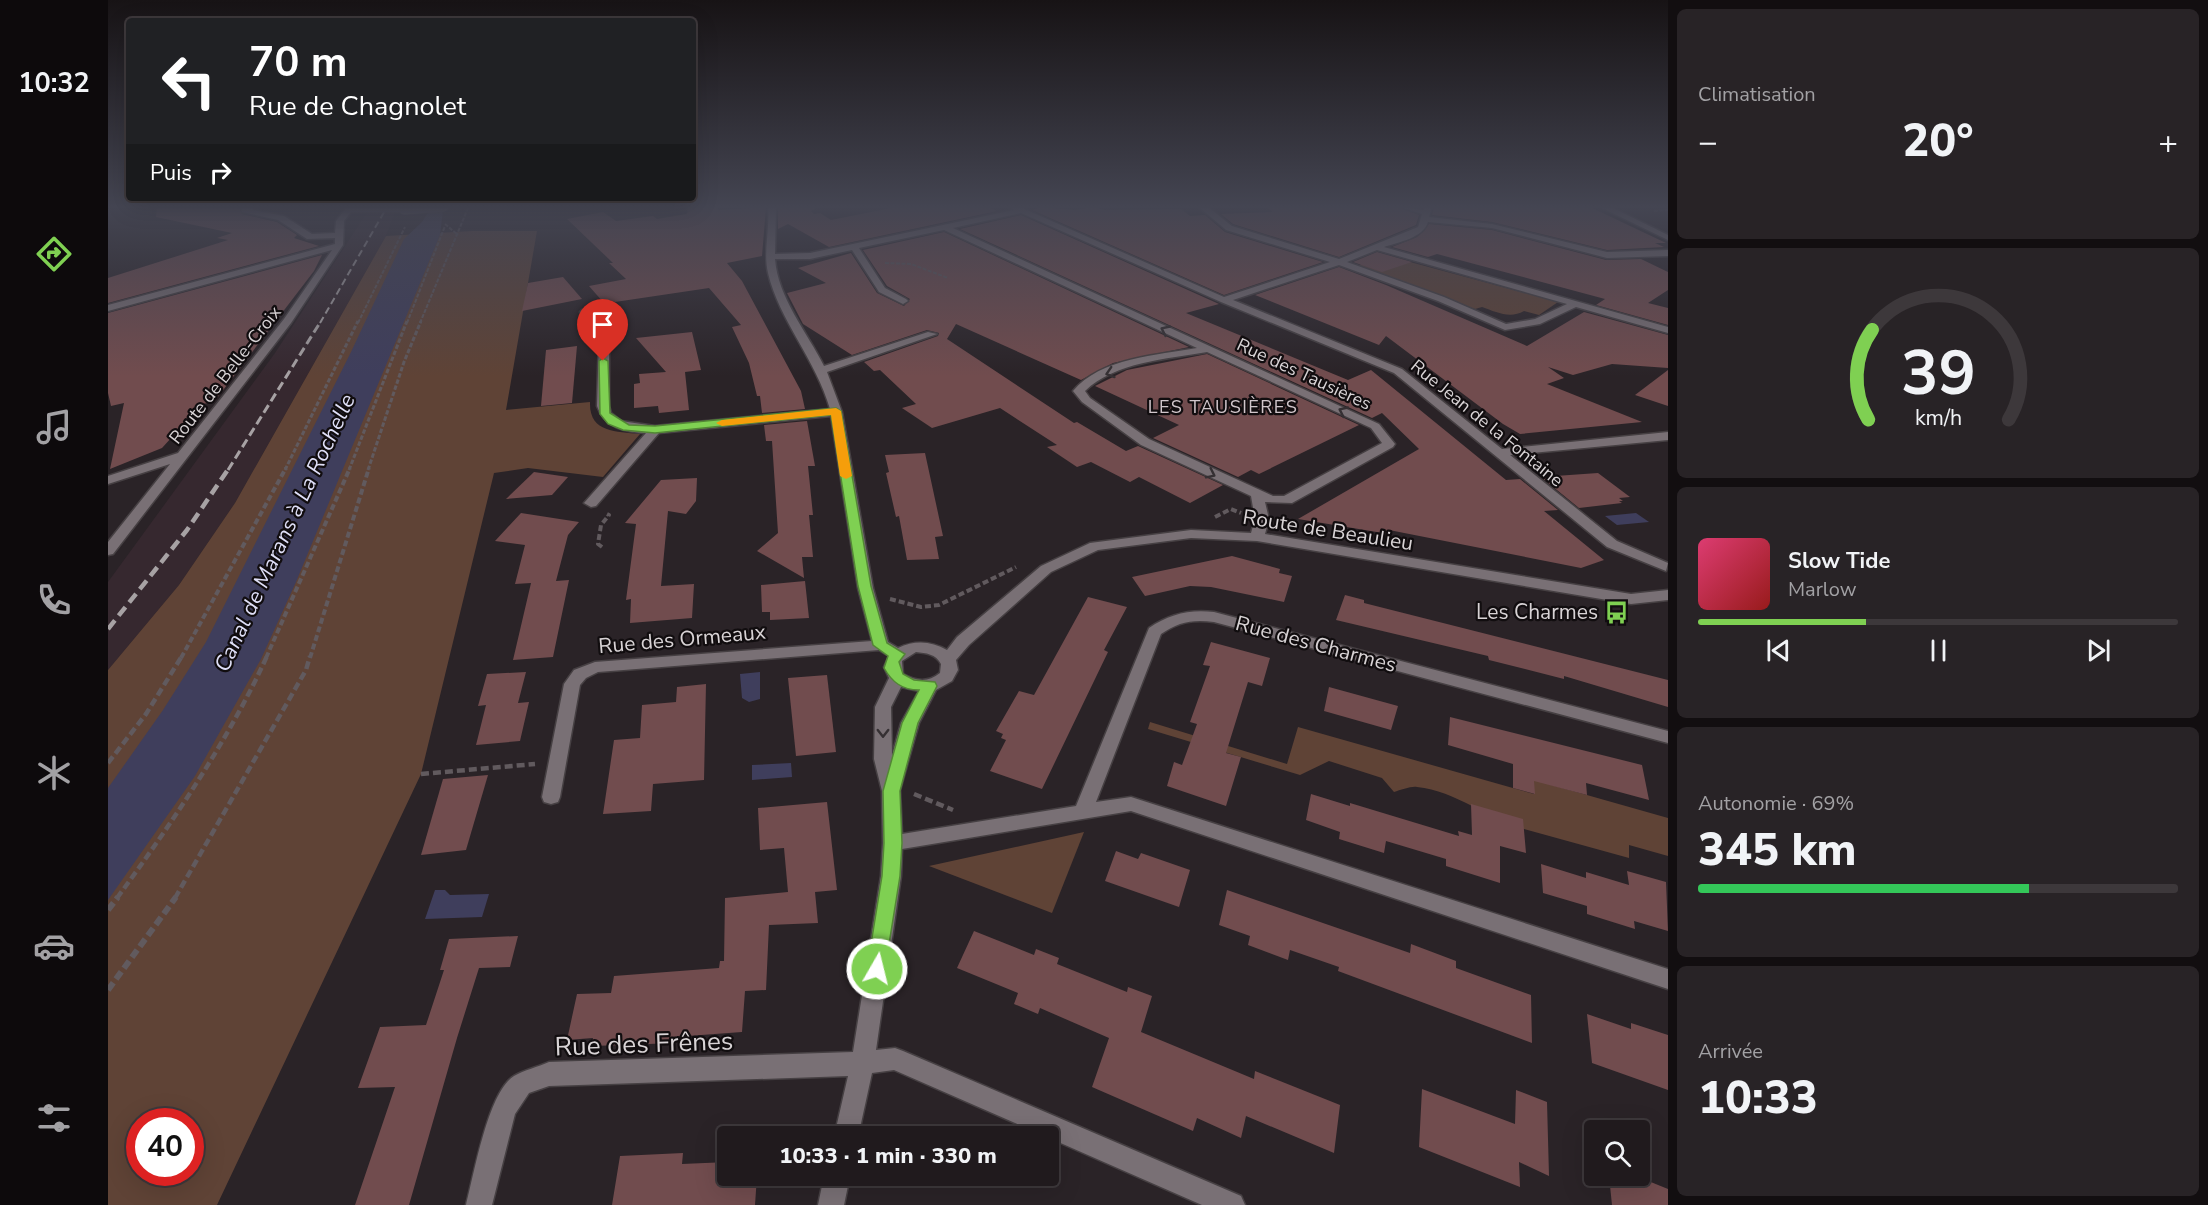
<!DOCTYPE html>
<html lang="fr">
<meta charset="utf-8">
<style>
body{margin:0;font-family:"Nunito Sans",sans-serif;background:#282326;color:#f1f3f6;height:100vh;display:flex;flex-direction:column;font-size:22px;white-space:nowrap}
*{box-sizing:border-box;margin:0}
p{font-size:20px;color:#a2a1a4}
.icon{flex:none;width:33px;height:33px;fill:none;stroke:currentColor;stroke-width:2;stroke-linecap:round;stroke-linejoin:round}
.map{position:relative;flex:1;overflow:hidden}
.side{display:flex;flex-direction:column;gap:9px;padding:9px;background:#120e10;width:540px}
.side>*{flex:none}
.hud{position:absolute;left:18px;top:18px;width:570px;height:183px;border-radius:6px;box-shadow:0 6px 24px #0002,0 0 0 2px #3d383b;background:#202124;color:#fff;overflow:hidden}
.fabs{position:absolute;left:1476px;top:1120px;display:grid;gap:12px}
.fabs a{display:grid;place-items:center;width:66px;height:66px;border-radius:6px;background:#201a1d;box-shadow:0 6px 24px #0002,0 0 0 2px #3d383b;font-size:30px}
.speed{position:absolute;left:18px;top:1108px;display:flex;gap:12px;font-size:30px;font-weight:700;text-align:center}
.speed>*{display:grid;place-content:center;width:78px;height:78px;border-radius:50%;background:#201a1d;box-shadow:0 6px 24px #0002,0 0 0 2px #3d383b;line-height:1}
.speed .limit{border:9px solid #d22;background:#fff;color:#111}
.pin{position:absolute;display:grid;place-items:center;width:51px;height:51px;color:#fff;margin:-62px -26px;border-radius:50% 50% 50% 0;rotate:-45deg;box-shadow:0 0 6px #0007}
.pin .icon{rotate:45deg}
.me{position:absolute;width:66px;margin:-33px;rotate:8deg;stroke-linejoin:round;filter:drop-shadow(0 0 4px #0008)}
.turn{display:flex;align-items:center;gap:21px;height:126px;padding:0 24px;font-size:27px}
.turn .icon{width:78px;height:78px;stroke-width:2.5}
.turn b{display:block;font-size:42px;line-height:51px}
.then{display:flex;align-items:center;height:57px;padding:0 24px;background:#0003;gap:12px;font-size:22px}
.big{font-size:45px;font-weight:800;line-height:1.1}
.side .widget{flex:1;display:flex;flex-direction:column;justify-content:center;gap:9px;min-width:0;padding:0 21px;border-radius:9px;background:#282326}
.side .dial{align-items:center;gap:0}
.dial svg{height:156px;overflow:visible;fill:none;stroke:#3d383b;stroke-width:7;stroke-linecap:round;text-anchor:middle}
.dial text{fill:#f1f3f6;stroke:none}
.song{display:flex;align-items:center;gap:18px}
.cover{width:72px;height:72px;border-radius:9px;background:linear-gradient(135deg,hsl(340 70% 55%),hsl(0 70% 35%))}
.played{height:6px;border-radius:3px;background:linear-gradient(90deg,#7fd052 35%,#3d383b 35%)}
.keys{display:flex;justify-content:space-around;direction:ltr}
.heat{display:flex;justify-content:space-between;align-items:center;font-size:33px;direction:ltr}
.charge{height:9px;border-radius:4px;background:linear-gradient(90deg,#34c759 69%,#3d383b 0)}
.trip{position:absolute;left:609px;top:1126px;width:342px;height:60px;border-radius:6px;background:#201a1d;box-shadow:0 6px 24px #0002,0 0 0 2px #3d383b;font-weight:800;line-height:60px;text-align:center}
main{display:flex;flex:1;min-height:0}
.tabs{display:flex;flex-direction:column;width:108px;justify-content:space-around;align-items:center;background:#0d0a0c;color:#a2a1a4}
.tabs .icon{width:42px;height:42px}
.tabs .current{color:#7fd052}
.tabs b{font-size:27px;color:#f1f3f6}
.map>svg:first-child{display:block}
</style>
<main>
<nav class="tabs">
<b>10:32</b>
<svg class="icon current" aria-label="directions" viewBox="0 0 24 24"><path d="M12 3l9 9-9 9-9-9zM9 14v-3h6M13 9l2 2-2 2"/></svg>
<svg class="icon" aria-label="music" viewBox="0 0 24 24"><path d="M9 18V5l10-2v13"/><circle cx="6" cy="18" r="3"/><circle cx="16" cy="16" r="3"/></svg>
<svg class="icon" aria-label="phone" viewBox="0 0 24 24"><path d="M5 4h4l2 5-3 2q2 4 5 5l2-3 5 2v4C11 20 4 13 5 4z"/></svg>
<svg class="icon" aria-label="climate" viewBox="0 0 24 24"><path d="M12 3v18M4 7l16 10M4 17L20 7"/></svg>
<svg class="icon" aria-label="car" viewBox="0 0 24 24"><path d="M5 17H2v-5l4-1 3-4h7l3 4 3 1v5h-3M9 17h6M6 11h13"/><circle cx="7" cy="17" r="2"/><circle cx="17" cy="17" r="2"/></svg>
<svg class="icon" aria-label="filters" viewBox="0 0 24 24"><path d="M4 7h16M4 17h16"/><circle cx="9" cy="7" r="2"/><circle cx="15" cy="17" r="2"/></svg>
</nav>
<div class="map">
<svg width="1560" height="1205" viewBox="0 0 1560 1205">
<rect width="100%" height="100%" fill="#2a2327"/>
<polygon fill="#36282f" points="287,212 278,236 127,503 71,585 0,670 0,582 167,353 258,214"/>
<g fill="#5f4336" fill-rule="evenodd">
<path d="M364,231H429L398,410L482,402C481,433 508,431 532,434L495,477L420,468L386,473L313,774L109,1205H0V670L71,585L127,503L278,236ZM32,1122H82V1173H32Z"/>
<path d="M1276,255L1450,302L1431,315L1416,311C1402,319 1388,312 1374,307L1367,309L1249,266Z"/>
<path d="M1042,722L1179,764L1190,727L1426,794V780L1560,818V856L1521,845V858L1416,829C1380,819 1348,791 1309,787C1303,786 1293,790 1286,792L1274,778L1221,761L1192,775L1040,729Z"/>
<polygon points="976,832 944,913 821,866"/>
</g>
<g fill="#3f3e5c">
<polygon points="335,210 332,235 188,582 153,659 87,776 0,900 0,788 55,710 98,642 243,352 296,239 314,222 321,211"/>
<polygon points="1528,513 1541,522 1509,525 1497,516"/>
<polygon points="652,672 652,699 641,702 634,698 632,674"/>
<polygon points="683,763 684,777 644,780 644,765"/>
<polygon points="327,890 337,890 342,895 381,894 374,917 317,919"/>
</g>
<g fill="#714c4e">
<polygon points="49,207 131,207 134,214 169,222 189,235 186,238 211,246 0,303 0,278 120,240 109,238 124,233 48,217"/>
<polygon points="580,207 610,207 610,210 658,207 654,256 619,263 634,281 693,391 697,409 654,413 652,396 649,396 641,363 624,327 633,325 601,288 507,302 501,300 495,302 481,286 518,279 501,263 505,263 459,219 495,212 508,221 545,216 549,219 579,214"/>
<polygon points="670,207 710,207 703,211 706,214 712,213 723,220 788,207 880,207 889,211 721,247 680,224 670,229"/>
<polygon points="932,207 967,210 986,207 996,210 1073,209 1082,216 1097,215 1117,232 1215,262 1116,295 924,210"/>
<polygon points="1158,207 1291,207 1311,215 1308,225 1231,257 1125,224 1113,214 1165,212"/>
<polygon points="1326,207 1482,207 1558,243 1547,243 1556,247 1499,250 1384,222 1324,215"/>
<polygon points="913,215 1111,304 1078,313 1240,380 1263,370 1398,480 1412,479 1450,510 1436,511 1496,560 1473,568 1281,530 1281,534 1190,519 1311,449 1274,413 1264,418 852,229"/>
<polygon points="1321,224 1384,230 1498,260 1533,259 1560,272 1560,290 1540,303 1560,308 1560,325 1488,305 1497,299 1329,254 1320,257 1284,247 1309,237"/>
<polygon points="836,232 1081,347 1005,363 973,380 848,324 839,339 966,423 969,422 1018,451 1030,446 1115,485 1082,503 1031,477 1022,482 983,462 969,467 939,447 949,445 892,408 824,428 794,408 808,404 772,370 766,371 756,362 830,336 831,333 819,330 744,355 695,324 679,293 718,283 690,268 743,253 769,293 796,306 802,299 779,286 755,250"/>
<polygon points="1269,252 1304,262 1274,272 1245,262"/>
<polygon points="214,255 206,271 106,402 94,404 54,448 2,469 16,403 3,406 0,393 0,313"/>
<polygon points="1231,267 1278,285 1419,346 1476,312 1560,335 1560,368 1504,364 1465,375 1440,367 1456,378 1439,384 1534,422 1412,434 1395,424 1278,336 1271,345 1147,295"/>
<polygon points="455,277 474,299 414,311 420,283"/>
<polygon points="584,332 593,370 577,372 581,410 551,413 550,406 526,408 526,384 532,383 531,374 558,372 528,338"/>
<polygon points="469,346 464,403 433,406 438,350"/>
<polygon points="1099,354 1251,425 1151,474 1143,470 1130,477 1045,438 1071,425 987,386 1019,370"/>
<polygon points="1560,370 1560,406 1527,395"/>
<polygon points="699,421 707,466 700,466 705,515 701,515 705,557 694,557 696,578 649,551 670,533 664,441 658,441 656,425"/>
<polygon points="817,453 835,536 827,537 831,559 799,560 791,516 788,517 778,473 781,472 777,455"/>
<polygon points="426,472 460,477 444,495 398,499"/>
<polygon points="1490,473 1522,497 1511,498 1515,501 1511,501 1514,503 1471,508 1433,477"/>
<polygon points="589,478 588,501 578,514 560,511 553,586 586,584 584,618 522,623 523,599 518,600 528,524 517,523 553,480"/>
<polygon points="413,513 471,522 460,535 448,581 461,580 445,657 405,660 423,583 407,584 417,545 387,541"/>
<polygon points="1124,556 1172,569 1171,573 1184,576 1176,602 1103,587 1082,586 1037,596 1024,577"/>
<polygon points="697,581 701,618 662,620 662,612 654,612 653,585"/>
<polygon points="1237,595 1256,600 1256,603 1560,680 1560,707 1456,676 1456,679 1381,660 1380,656 1228,620"/>
<polygon points="980,597 1019,607 996,650 1000,652 934,789 882,771 898,740 893,738 895,734 888,731 911,691 926,695"/>
<polygon points="1103,642 1162,658 1154,686 1140,682 1118,753 1133,757 1118,806 1059,786 1066,762 1074,765 1089,724 1082,722 1102,666 1095,665"/>
<polygon points="418,672 410,703 421,702 412,741 368,745 378,705 370,706 379,674"/>
<polygon points="719,675 728,752 688,756 680,678"/>
<polygon points="598,684 596,780 545,784 543,811 495,814 506,740 532,738 534,705 568,702 569,687"/>
<polygon points="1221,687 1290,706 1283,730 1216,711"/>
<polygon points="1342,717 1534,765 1541,800 1478,783 1479,795 1426,781 1427,794 1405,788 1405,764 1340,745"/>
<polygon points="380,775 358,850 313,855 335,779"/>
<polygon points="1203,794 1242,806 1242,803 1351,836 1350,831 1364,835 1363,804 1415,819 1418,853 1392,846 1392,883 1338,866 1338,859 1278,841 1276,853 1231,839 1232,832 1198,820"/>
<polygon points="719,802 729,890 707,892 710,923 661,925 658,990 637,991 634,1032 566,1037 565,1043 516,1045 483,1046 485,1038 459,1040 469,994 503,993 506,976 611,968 612,961 616,961 617,898 680,892 676,848 652,850 650,808"/>
<polygon points="1008,851 1030,859 1033,853 1082,870 1071,907 997,881"/>
<polygon points="1433,864 1478,878 1478,872 1521,885 1519,871 1558,882 1560,931 1526,921 1527,929 1479,914 1479,906 1435,893"/>
<polygon points="1119,890 1302,953 1303,944 1348,961 1348,968 1423,995 1424,1043 1230,971 1231,967 1182,950 1180,960 1140,945 1142,936 1111,925"/>
<polygon points="866,931 926,955 928,949 951,958 949,964 1019,992 1020,987 1044,996 1033,1032 1146,1079 1147,1071 1232,1105 1226,1153 1138,1116 1133,1138 1089,1118 1085,1131 984,1087 1001,1038 932,1008 930,1014 906,1004 910,993 849,968"/>
<polygon points="410,936 402,967 371,968 349,1038 301,1205 247,1205 287,1087 250,1088 272,1027 318,1025 336,970 332,970 341,939"/>
<polygon points="1479,1014 1523,1029 1523,1023 1560,1035 1560,1090 1484,1063"/>
<polygon points="1314,1089 1407,1124 1408,1090 1439,1102 1441,1176 1411,1162 1412,1187 1311,1147"/>
<polygon points="575,1153 574,1164 620,1162 620,1176 649,1176 647,1205 504,1205 512,1156"/>
<polygon points="1501,1176 1528,1176 1560,1189 1560,1205 1504,1205"/>
</g>
<g fill="none" stroke-linecap="round" stroke-linejoin="round">
<defs>
<g id="minor">
<polygon points="133,207 144,207 145,210 176,216 204,234 227,233 228,221 238,208 296,208 300,210 296,212 243,212 236,221 235,245 183,323 5,554 0,555 0,542 62,464 0,484 0,476 70,453 176,319 224,250 0,311 0,305 227,244 227,238 199,239 170,220 134,212"/>
<path d="M660,207H668L667,254L702,253L906,210L901,207H912L1116,297L1222,262L1118,230L1091,207H1100L1124,226L1231,259L1310,227L1314,214L1293,207L1315,210L1316,207H1324L1321,217L1384,224L1499,252L1560,250V256L1499,258L1384,228L1320,222C1315,238 1291,242 1276,247L1560,327V333L1468,307L1432,324L1397,330L1330,301L1231,265L1125,300L1294,369L1394,449L1560,432V440L1402,455L1509,541L1560,563L1558,571L1499,547L1286,373L1113,302L913,213L845,228L1271,424L1287,444L1285,447L1184,503L1157,502L1161,519L1157,534L1523,594L1560,590V600L1523,604L1149,541L1083,538L990,550L943,572L861,645L848,660L850,670L844,681L828,690L811,723L792,790L794,834L968,806L1041,628C1061,614 1082,609 1106,612L1560,731V743L1106,622C1085,619 1070,622 1053,634L988,802L1023,797L1560,969V989L1023,811L794,849L793,876L768,1050L787,1048L795,1051L1133,1196L1137,1205H1094L786,1070L764,1073L750,1137H726L740,1076L441,1086L421,1093L407,1114L384,1205H358C366,1175 380,1092 406,1076C416,1070 430,1067 441,1062L745,1052L773,876L775,843L774,791L766,759L767,707L781,678L776,667L781,656L771,650L490,672L478,678L472,685L452,797L450,802L443,804L436,802L434,797L456,684L466,670L487,662L764,641L750,588L723,416L551,433L488,506L483,507L476,503L538,433C517,432 497,428 489,406L491,338L472,312L474,310L502,302L507,305L483,313L501,338V406L503,413L513,421L547,426L722,409C708,360 671,320 660,273C655,252 662,229 660,207ZM836,230L1089,348C1050,355 992,358 965,391L974,402L1033,445L1143,496L1147,519L1143,533L1083,530L982,543L933,566L849,637L839,650C823,641 807,640 790,648L780,642L765,588L734,412L719,372L829,334L820,332L716,366C699,332 670,298 667,259H702L744,250L771,292L795,304L800,301L798,299L777,288L751,248ZM1269,250L1459,304L1427,319L1398,324L1336,297L1239,262ZM1099,352L1263,428L1274,443L1176,496H1165L1041,439L982,398L977,391C1007,362 1059,359 1099,352ZM808,652C818,653 828,654 833,664L832,673C820,683 808,681 795,674L794,661ZM793,687L811,691L793,723L784,756L783,707Z"/>
<polygon points="1492,207 1503,207 1560,235 1560,240"/>
<polygon points="716,1176 742,1176 736,1205 710,1205"/>
</g>
</defs>
<use href="#minor" stroke="#464043" stroke-width="3"/>
<g stroke="#615a5e" stroke-width="2" stroke-dasharray="4 1.5" stroke-linecap="butt">
<polyline points="1546,211 1560,210"/>
<polyline points="337,224 350,235"/>
<polyline points="777,263 803,264 840,278"/>
<polyline points="250,323 297,227"/>
<polyline points="299,323 337,226"/>
<polyline points="312,323 360,208 364,207"/>
</g>
<g stroke="#615a5e" stroke-width="3" stroke-dasharray="4.5 2" stroke-linecap="butt">
<polyline points="177,470 250,321"/>
<polyline points="241,470 299,321"/>
<polyline points="260,470 296,362 313,321"/>
</g>
<g stroke="#615a5e" stroke-width="4" stroke-dasharray="6 3" stroke-linecap="butt">
<polyline points="1107,517 1123,509 1133,513"/>
<polyline points="494,547 490,544 493,525 501,515 499,514"/>
<polyline points="782,599 813,607 831,605 908,567"/>
<polyline points="73,658 178,468"/>
<polyline points="158,658 242,468"/>
<polyline points="202,658 261,468"/>
</g>
<g stroke="#615a5e" stroke-width="4.5" stroke-dasharray="8 4" stroke-linecap="butt">
<polyline points="0,763 38,714 74,656"/>
<polyline points="313,774 427,764"/>
<polyline points="806,794 845,810"/>
<path d="M9,898C62,826 122,738 159,656"/>
<polyline points="67,898 198,670 202,656"/>
</g>
<g stroke="#615a5e" stroke-width="6" stroke-dasharray="9 4.5" stroke-linecap="butt">
<polyline points="0,910 10,897"/>
<polyline points="0,990 68,897"/>
</g>
<use href="#minor" fill="#797075" fill-rule="evenodd"/>
<polyline stroke="#a7a2a4" stroke-width="2" stroke-dasharray="7 4" stroke-linecap="butt" points="212,323 279,207"/>
<polyline stroke="#a7a2a4" stroke-width="3" stroke-dasharray="9 4.5" stroke-linecap="butt" points="120,470 213,321"/>
<polyline stroke="#a7a2a4" stroke-width="4.5" stroke-dasharray="11 6" stroke-linecap="butt" points="0,629 79,530 121,468"/>
<defs>
<polyline id="minor-bridge" points="296,210 336,207"/>
</defs>
<use href="#minor-bridge" stroke="#464043" stroke-width="10" stroke-linecap="butt"/>
<use href="#minor-bridge" stroke="#797075" stroke-width="9"/>
</g>
<defs><path id="oneway-chevron" d="M-2-3.5L2.5 0L-2 3.5" fill="none" stroke-width="1.6" stroke-linecap="round" stroke-linejoin="round" transform="scale(1.5)"/></defs>
<g stroke="#353033">
<use href="#oneway-chevron" transform="translate(1057 330) rotate(-155)"/>
<use href="#oneway-chevron" transform="translate(1002 373) rotate(162)"/>
<use href="#oneway-chevron" transform="translate(1235 411) rotate(-155)"/>
<use href="#oneway-chevron" transform="translate(1103 474) rotate(26)"/>
<use href="#oneway-chevron" transform="translate(775 733) rotate(90)"/>
</g>
<linearGradient id="sky" x2="0" y2="1"><stop stop-color="#171315"/><stop offset="0.55" stop-color="#444552"/><stop offset="1" stop-color="#444552" stop-opacity="0"/></linearGradient>
<rect width="1560" height="376" fill="url(#sky)"/>
<path fill="#7fd052" stroke="#538735" stroke-width="1.5" d="M495,358L500,361L502,413L521,425L547,426L728,408L733,411L763,586L779,643L797,654L791,662L795,674L806,680L827,682L829,686L810,723L792,791L794,843L792,876L776,975L769,978L762,975L759,969L774,876L776,843L775,791L794,723L811,690C794,690 784,682 776,668L780,656L765,645L750,586L723,415L547,433L515,430L500,424L492,414L491,361Z"/>
<polygon fill="#f59e0b" points="728,408 733,411 744,476 738,479 732,476 723,415 614,426 608,423 614,420"/>
<defs>
<symbol id="bus-bare" viewBox="-9 -9 18 18"><path d="M-5-6H5V4H4V6H2V4H-2V6H-4V4H-5ZM-3.5-4V0h7V-4ZM-3.5 1.2v1.5H-2V1.2ZM2 1.2v1.5H3.5V1.2Z" fill="#7fd052" stroke="#110d0f" stroke-width="2.5" paint-order="stroke"/></symbol>
</defs>
<g fill-rule="evenodd">
<use href="#bus-bare" x="1492" y="596" width="33" height="33"/>
</g>
<g text-anchor="middle" dominant-baseline="central" stroke-width="4.5" stroke-linejoin="round" paint-order="stroke">
<g font-size="18" fill="#d8d3d5" stroke="#110d0f">
<text transform="translate(1196 374) rotate(25)">Rue des Tausières</text>
<text transform="translate(117 375) rotate(-52)">Route de Belle-Croix</text>
<text transform="translate(1379 423) rotate(39)">Rue Jean de la Fontaine</text>
</g>
<g font-size="18" letter-spacing="1.5" fill="#d1c6cb" stroke="#110d0f">
<text x="1115" y="407">LES TAUSIÈRES</text>
</g>
<g font-size="21" fill="#d8d3d5" stroke="#110d0f">
<text transform="translate(1220 530) rotate(9)">Route de Beaulieu</text>
<text transform="translate(574 639) rotate(-5)">Rue des Ormeaux</text>
<text transform="translate(1208 644) rotate(15)">Rue des Charmes</text>
</g>
<g font-size="21" fill="#d8d3d5" stroke="#110d0f" text-anchor="end">
<text x="1490" y="612">Les Charmes</text>
</g>
<g font-size="22" font-style="italic" fill="#dfdff7" stroke="#110d0f">
<text transform="translate(177 533) rotate(-65)">Canal de Marans à La Rochelle</text>
</g>
<g font-size="26" fill="#d8d3d5" stroke="#110d0f">
<text transform="translate(536 1044) rotate(-2)">Rue des Frênes</text>
</g>
</g>
</svg>
<div class="fabs">
<a><svg class="icon" aria-label="search" viewBox="0 0 24 24"><circle cx="10" cy="10" r="6"/><path d="M15 15l6 6"/></svg></a>
</div>
<div class="speed"><div class="limit">40</div></div>
<div class="pin" style="left:495px;top:361px;background:#d93025"><svg class="icon" aria-label="arrive" viewBox="0 0 24 24"><path d="M6 21V4h12l-3 4 3 4H6"/></svg></div>
<svg class="me" style="left:769px;top:969px" viewBox="-20 -20 40 40"><circle r="17" fill="#7fd052" stroke="#fff" stroke-width="3"/><path d="M0-11L8 9 0 5-8 9z" fill="#fff"/></svg>
<div class="trip">10:33 · 1 min · 330 m</div>
<div class="hud">
<div class="turn"><svg class="icon" aria-label="left" viewBox="0 0 24 24"><path d="M17 20v-9H6M10 6l-5 5 5 5"/></svg><div><b>70 m</b>Rue de Chagnolet</div></div>
<div class="then">Puis<svg class="icon" aria-label="right" viewBox="0 0 24 24"><path d="M7 20v-9h11M14 6l5 5-5 5"/></svg></div>
</div>
</div>
<section class="side">
<div class="widget"><p>Climatisation</p>
<div class="heat"><a>−</a><b class="big">20°</b><a>+</a></div>
</div>
<div class="widget dial"><svg viewBox="0 0 100 80">
<path d="M14 69A42 42 0 1 1 86 69"/>
<path d="M14 69A42 42 0 0 1 16 23" stroke="#7fd052"/>
<text x="50" y="56" font-size="32" font-weight="700">39</text>
<text x="50" y="72" font-size="11">km/h</text>
</svg></div>
<div class="widget">
<div class="song"><i class="cover"></i><div><b>Slow Tide</b><p>Marlow</p></div></div>
<div class="played"></div>
<div class="keys"><svg class="icon" aria-label="previous" viewBox="0 0 24 24"><path d="M18 5L8 12l10 7zM5 5v14"/></svg><svg class="icon" aria-label="pause" viewBox="0 0 24 24"><path d="M8 5v14M16 5v14"/></svg><svg class="icon" aria-label="next" viewBox="0 0 24 24"><path d="M6 5l10 7-10 7zM19 5v14"/></svg></div>
</div>
<div class="widget"><p>Autonomie · 69%</p><b class="big">345 km</b><div class="charge"></div></div>
<div class="widget"><p>Arrivée</p><b class="big">10:33</b></div>
</section>
</main>
